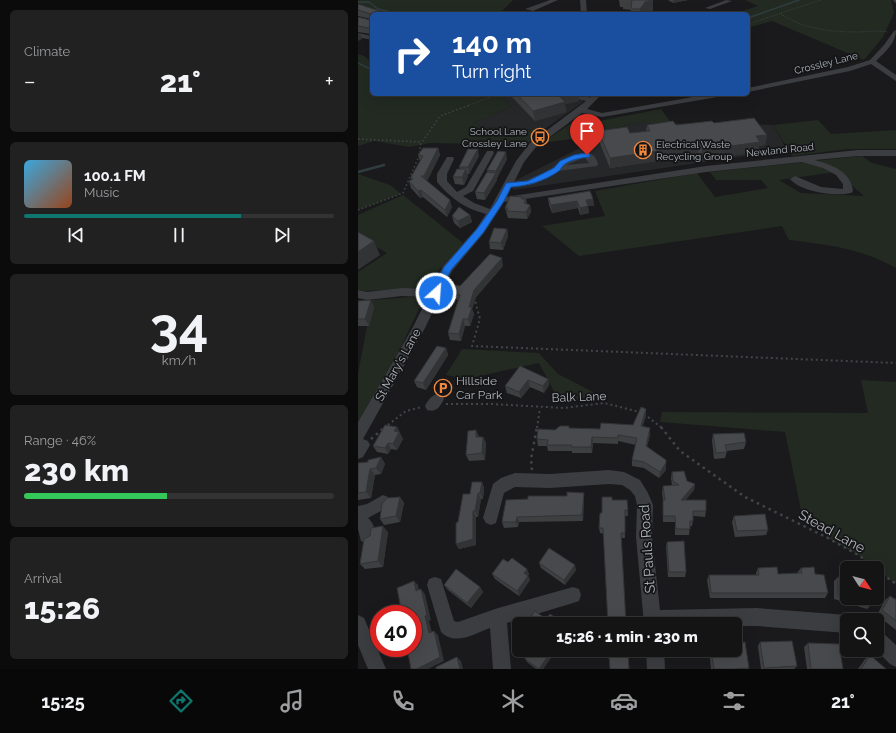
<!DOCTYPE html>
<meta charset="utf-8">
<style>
body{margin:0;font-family:Raleway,sans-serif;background:#212122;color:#f1f3f6;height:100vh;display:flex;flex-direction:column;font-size:15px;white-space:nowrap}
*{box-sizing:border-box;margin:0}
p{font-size:13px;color:#9d9ea0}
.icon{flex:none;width:22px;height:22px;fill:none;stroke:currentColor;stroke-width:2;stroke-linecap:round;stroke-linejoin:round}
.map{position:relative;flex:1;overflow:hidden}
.sheet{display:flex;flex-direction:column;gap:10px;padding:10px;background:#0b0b0c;width:358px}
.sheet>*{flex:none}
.banner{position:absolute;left:12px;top:12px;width:380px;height:84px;border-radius:6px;box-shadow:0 4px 16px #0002,0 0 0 1px #333334;background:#1a4fa0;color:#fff;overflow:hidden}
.needle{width:26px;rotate:126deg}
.buttons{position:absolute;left:482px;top:561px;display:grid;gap:8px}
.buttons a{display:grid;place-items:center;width:44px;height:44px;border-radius:6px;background:#141415;box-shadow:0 4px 16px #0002,0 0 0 1px #333334;font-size:20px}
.speed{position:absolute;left:12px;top:605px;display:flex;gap:8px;font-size:20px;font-weight:700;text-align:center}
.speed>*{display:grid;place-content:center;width:52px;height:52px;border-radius:50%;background:#141415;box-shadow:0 4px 16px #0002,0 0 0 1px #333334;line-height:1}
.speed .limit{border:6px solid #d22;background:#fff;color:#111}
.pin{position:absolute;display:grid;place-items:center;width:34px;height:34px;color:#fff;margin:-41px -17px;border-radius:50% 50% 50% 0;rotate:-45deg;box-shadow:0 0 4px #0007}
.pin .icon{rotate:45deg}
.me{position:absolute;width:44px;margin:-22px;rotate:26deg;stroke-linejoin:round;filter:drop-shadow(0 0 3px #0008)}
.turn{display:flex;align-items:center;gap:14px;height:84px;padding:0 16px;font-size:18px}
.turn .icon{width:52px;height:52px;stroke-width:2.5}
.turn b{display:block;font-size:28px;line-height:34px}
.big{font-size:30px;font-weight:800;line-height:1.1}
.sheet .widget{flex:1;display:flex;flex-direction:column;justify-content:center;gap:6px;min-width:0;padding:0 14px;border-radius:6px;background:#212122}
.sheet .dial{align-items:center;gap:0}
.dial b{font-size:52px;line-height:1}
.song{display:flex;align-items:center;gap:12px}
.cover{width:48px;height:48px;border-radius:6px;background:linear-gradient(135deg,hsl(200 70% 55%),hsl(20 70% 35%))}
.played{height:4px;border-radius:2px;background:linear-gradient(90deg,#0f766e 70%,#333334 70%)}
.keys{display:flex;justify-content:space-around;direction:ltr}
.heat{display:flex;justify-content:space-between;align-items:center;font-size:22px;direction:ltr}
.charge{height:6px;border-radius:3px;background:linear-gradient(90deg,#34c759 46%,#333334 0)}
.trip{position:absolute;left:154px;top:617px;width:230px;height:40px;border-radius:6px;background:#141415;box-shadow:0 4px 16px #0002,0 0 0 1px #333334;font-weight:800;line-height:40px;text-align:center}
.menu{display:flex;height:64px;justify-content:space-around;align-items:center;background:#080808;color:#9d9ea0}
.menu .icon{width:28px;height:28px}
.menu .selected{color:#0f766e}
.menu b{font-size:18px;color:#f1f3f6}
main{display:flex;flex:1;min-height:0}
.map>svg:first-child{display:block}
</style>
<main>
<section class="sheet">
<div class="widget"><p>Climate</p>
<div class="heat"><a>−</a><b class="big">21°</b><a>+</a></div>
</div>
<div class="widget">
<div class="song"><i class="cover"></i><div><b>100.1 FM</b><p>Music</p></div></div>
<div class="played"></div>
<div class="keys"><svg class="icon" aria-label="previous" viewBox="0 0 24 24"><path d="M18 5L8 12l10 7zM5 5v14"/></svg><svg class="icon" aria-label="pause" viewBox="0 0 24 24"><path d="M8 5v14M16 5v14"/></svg><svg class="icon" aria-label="next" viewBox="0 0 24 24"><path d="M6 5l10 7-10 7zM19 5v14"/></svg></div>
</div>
<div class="widget dial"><b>34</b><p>km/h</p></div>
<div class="widget"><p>Range · 46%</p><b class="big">230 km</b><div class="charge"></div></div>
<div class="widget"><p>Arrival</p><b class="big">15:26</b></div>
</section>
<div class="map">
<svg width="538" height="669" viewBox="0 0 538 669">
<rect width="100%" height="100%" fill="#1a1a1c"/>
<g fill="#262729">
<polygon points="142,94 230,94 224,103 185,130 124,127 115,123 153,107"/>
<polygon points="277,123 415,125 429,150 155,190 156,181 222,148 214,139"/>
</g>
<g fill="#222a22" fill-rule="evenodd">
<polygon points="0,0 155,0 141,14 27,14 0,5"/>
<polygon points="387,0 533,0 536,13 525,37 506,60 414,21 390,28 390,14 375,14 400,6"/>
<polygon points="0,54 6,56 14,62 14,94 142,94 153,107 116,123 124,127 185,130 168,145 72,143 51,147 16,141 0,146"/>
<polygon points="303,109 313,123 277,123 214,139 184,143 221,118 241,121"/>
<polygon points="460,120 473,134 538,130 538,149 490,149 434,156 415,125"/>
<path d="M504,156L514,163L538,169V268C502,248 471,245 431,240L424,226L221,256L184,226L247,216L237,191L339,173L357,197L410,188L403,180H358L352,172ZM478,172L506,196L443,193L421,180Z"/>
<polygon points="0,174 32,185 43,194 0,210"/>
<polygon points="45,195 105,243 65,288 9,291 0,290 0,272 29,253 5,240 0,244 0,215"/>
<polygon points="67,296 43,347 0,422 0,374 14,300"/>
<polygon points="104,349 181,353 200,374 245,397 202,403 181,363 108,379 88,375"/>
<polygon points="503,380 538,382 538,584 519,570 519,568 517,568 502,556 468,537 471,530 444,515 427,432 302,422 304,412 510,413"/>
</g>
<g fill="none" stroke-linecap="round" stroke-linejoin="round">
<g stroke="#303d40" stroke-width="1.5">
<polyline points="0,2 11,2 20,9 41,14"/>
<polyline points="390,18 441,0"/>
<polyline points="0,63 14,70"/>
</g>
<polyline stroke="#303d40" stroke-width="2.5" points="0,172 26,165"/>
<g stroke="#414548" stroke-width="1" stroke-dasharray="1 1.5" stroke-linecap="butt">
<path d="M423,14C445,29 473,32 498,32C509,32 519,30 530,32"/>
<polyline points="390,24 463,0"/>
<polyline points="109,106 140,94"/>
</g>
<g stroke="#414548" stroke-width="1.5" stroke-dasharray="1.5 2.5" stroke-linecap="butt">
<polyline points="0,139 63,142"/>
<polyline points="0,210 45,193 62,154 62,145 82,116 112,105"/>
</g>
<g stroke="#414548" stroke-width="2" stroke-dasharray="2 3" stroke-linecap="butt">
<polyline points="116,297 122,319 114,346 538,363"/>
<polyline points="88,404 133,404 206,408 246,403 282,412"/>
<polyline points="286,414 304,428"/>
<polyline points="26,428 48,411 64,407"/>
<polyline points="179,428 182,408"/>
</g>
<g stroke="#414548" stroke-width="2.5" stroke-dasharray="2.5 4" stroke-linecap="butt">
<polyline points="303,427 322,451 387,497 468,537 502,556 517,568"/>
<polyline points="13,439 27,427"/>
<polyline points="174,470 173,459 179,427"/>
<polyline points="519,570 538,584"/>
</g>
<g fill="#3b3d41" fill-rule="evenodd">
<polygon points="192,0 200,0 175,11 167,9"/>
<polygon points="222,0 228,0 229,14 223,14"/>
<polygon points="368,0 374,1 352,9 347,8"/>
<polygon points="535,0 538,0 538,3 536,2"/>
<path d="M538,30C538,43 527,52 518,61L538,75V81L513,64L492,71L390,92V88L490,67L512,60L526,45L536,31Z"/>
<polygon points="0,33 14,36 14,40 0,37"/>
<path d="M217,94H225L232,98L236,94H244L229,109L244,113L352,94H369L365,96L244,117L224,113L178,147L166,162L156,182C162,181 167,181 171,179C179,176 187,172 194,168C205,160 234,140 240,164L239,166L200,171L176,184L153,188L149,197L348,166L500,150H538V156H500L457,160C474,165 493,171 495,191L493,193C478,197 443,192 432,179L437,176L463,187L485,189V184L478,175L465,168L444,162L348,172L146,202L126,233L94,271L67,328L5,439L10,441L12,445L5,457L0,459V422L55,327L70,297L44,296L9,300L0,298V290L9,292L44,288L74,289L85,266L118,229L128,214C108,209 92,198 79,182V174L89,157H95L96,159L89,174V181L99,192L108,187L129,151H135L136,153L115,191L105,196L116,203L132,209L158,161L172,143L228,101L221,99ZM225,158H227L231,163L208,165Z"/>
<path d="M79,394L84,395L86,399C82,407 78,413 69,410L67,406C70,400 73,396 79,394Z"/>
<polygon points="251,470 266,472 282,480 290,493 295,505 294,537 302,610 398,608 489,615 495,618 496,620 489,620 489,633 398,626 377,626 377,624 286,624 278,537 279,505 277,496 272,490 264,485 251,484 192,488 157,487 146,493 138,523 133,525 128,523 125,518 135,484 143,478 157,473 192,474"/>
<path d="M25,495L30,497L33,502L30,507L10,518C17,524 18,533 15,541L9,544L3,541L0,529V506L9,504Z"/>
<path d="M77,577L83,579L96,621L100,622L140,608L215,587L221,589L223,595L221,601L215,603L149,623L153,669H135L132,628C116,634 97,646 83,632L69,585L71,579Z"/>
<polygon points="0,615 6,618 28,669 10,669 0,645"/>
<polygon points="519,630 525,633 538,645 538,667 532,664 518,650 519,650"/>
<polygon points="288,650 306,650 307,669 289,669"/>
</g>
</g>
<g fill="#3d3f41">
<polygon points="261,0 295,0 295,12 286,14 273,14 273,10 265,9 265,7 262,7"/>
<polygon points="310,0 330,0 315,3"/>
<polygon points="0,4 14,14 13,34 0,32 0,17 12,20 13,19 0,16"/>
<polygon points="153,94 220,94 221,101 207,104 208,112 177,121 153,96"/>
<polygon points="356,123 409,135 407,145 401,146 400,152 343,160 340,155 252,168 241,141 240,131 272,133 288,131 289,125 318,125"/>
<polygon points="80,148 82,155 69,181 94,207 89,217 65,197 62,198 53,188 51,181 53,180 53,177 62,161 60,155"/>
<polygon points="121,156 111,174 109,174 110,176 106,185 97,184 95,177 102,169 101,167"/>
<polygon points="149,159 139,178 139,180 127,200 119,199 117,192 130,173 129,170"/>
<polygon points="164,197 165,199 168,199 169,204 172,205 173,212 169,219 150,218 149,215 147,208"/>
<polygon points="190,198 235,199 236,206 230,206 231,213 222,215 220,208 194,213 191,205"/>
<polygon points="112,215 114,222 102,228 96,223 94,216"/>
<polygon points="149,229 150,236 145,250 132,249 131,242"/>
<polygon points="145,266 118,297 114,309 116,314 112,326 107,326 103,341 92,340 90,333 100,300 94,298 92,291"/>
<polygon points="0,301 16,307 11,326 0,326"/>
<polygon points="88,348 90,355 68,390 59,387 56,381"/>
<polygon points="162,366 190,379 191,385 186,393 172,387 163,398 149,393 147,386"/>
<polygon points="288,416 284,426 292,428 292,435 289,447 308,470 301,478 286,468 274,466 274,460 278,445 260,441 260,444 235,443 234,453 214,453 214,451 190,451 189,446 180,446 179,439 197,430 211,426 211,428 242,429 275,425"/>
<polygon points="39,427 45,439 39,450 33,449 30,454 19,452 15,446"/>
<polygon points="355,434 388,442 386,449 369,451 367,458 356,459 354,440"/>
<polygon points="121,436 120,437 125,437 128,443 127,460 111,461 108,455"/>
<polygon points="23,457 27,464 23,474 17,475 13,498 0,500 0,463 10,462"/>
<polygon points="314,472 329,481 337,484 336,490 327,500 348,511 347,517 335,516 335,521 334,526 332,526 331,535 317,535 317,522 305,522 305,501 304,492 305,486 314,486 313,478"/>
<polygon points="124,482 126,488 125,499 123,499 120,517 118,517 118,545 101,549 98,544 112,494"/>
<polygon points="226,493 226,499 225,521 161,522 160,527 146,528 144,522 170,499 209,496"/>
<polygon points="42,497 46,503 42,522 26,525 22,519"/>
<polygon points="255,500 269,500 270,516 267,516 267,538 263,538 242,533 241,528 244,513"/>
<polygon points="376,516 410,530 408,535 377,537 374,522"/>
<polygon points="30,532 25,567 7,569 2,564"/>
<polygon points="309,542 328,572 327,577 310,577 308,547"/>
<polygon points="492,561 495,568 489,568 489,598 514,598 514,604 509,609 476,599 476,581 480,577 486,578 488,566"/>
<polygon points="150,562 169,569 171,574 170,576 172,580 161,596 137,579 134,574"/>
<polygon points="181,563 218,570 207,585 183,568"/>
<polygon points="400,568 420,574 440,574 439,573 443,568 457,574 470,593 467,598 352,598 349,580 351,575 398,575 398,573"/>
<polygon points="86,585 122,587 125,592 113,608 90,590"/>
<polygon points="532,596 537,599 538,598 538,630 519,615 527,600"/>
<polygon points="402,642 439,666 436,669 403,669 400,646"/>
<polygon points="450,643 485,669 449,669 446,647"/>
<polygon points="246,650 270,650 252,660 247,655"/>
<polygon points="351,650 377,650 391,668 390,669 353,669"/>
<polygon points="197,652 185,669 178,669 169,662 167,659"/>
<polygon points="512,655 528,669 500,669 507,659"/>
</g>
<g fill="#323335">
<polygon points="295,0 295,12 286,14 282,14 282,9 287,2"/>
<polygon points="315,0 330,0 315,3"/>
<polygon points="14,27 14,34 13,34 11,28"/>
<polygon points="2,33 4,39 0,41 0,34"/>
<polygon points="208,94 220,94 221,101 207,104 208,112 177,121 175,111 201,96"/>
<polygon points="409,135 407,145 401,146 400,152 343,160 344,150 398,136"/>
<polygon points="341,145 340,155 252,168 252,158"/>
<polygon points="80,148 82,155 68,183 66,176"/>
<polygon points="120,149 121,156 111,174 110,167"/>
<polygon points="148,152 149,159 139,178 138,171"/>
<polygon points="108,169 110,176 106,185 104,177"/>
<polygon points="138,173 139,180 127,200 126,193"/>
<polygon points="63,190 65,197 62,198 60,191"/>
<polygon points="235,199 236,206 230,206 231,213 222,215 222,208 228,200"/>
<polygon points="92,200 94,207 89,217 87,210"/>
<polygon points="219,201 220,208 194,213 193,205"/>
<polygon points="172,205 173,212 169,219 168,212"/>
<polygon points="112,215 114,222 102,228 100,221"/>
<polygon points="149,229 150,236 145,250 143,243"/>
<polygon points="16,241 22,255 0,270 0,252"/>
<polygon points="144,258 145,266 118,297 114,309 116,314 112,326 110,319 111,307 116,290"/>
<polygon points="13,300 16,307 11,326 7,319"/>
<polygon points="105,319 107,326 103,341 101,334"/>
<polygon points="88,348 90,355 68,390 65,383"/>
<polygon points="190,379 191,385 186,393 185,386"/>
<polygon points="170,380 172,387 163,398 161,392"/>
<polygon points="288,409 288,416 283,432 283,426"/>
<polygon points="39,427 45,439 39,450 35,444 36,431"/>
<polygon points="292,428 292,435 287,453 288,446"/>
<polygon points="118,430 121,436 120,444 118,437"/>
<polygon points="125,437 128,443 127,460 124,453"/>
<polygon points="234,437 235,443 234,453 233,447"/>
<polygon points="30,443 33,449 30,454 27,448"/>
<polygon points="23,457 27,464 23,474 18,468"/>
<polygon points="308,463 308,470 301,478 302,472"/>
<polygon points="12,469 17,475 13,498 8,492"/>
<polygon points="124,482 126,488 125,499 122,493"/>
<polygon points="337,484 336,490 323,506 323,500"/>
<polygon points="120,493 123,499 120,517 117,511"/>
<polygon points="226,493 226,499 225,521 224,515"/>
<polygon points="42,497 46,503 42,522 38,516"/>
<polygon points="115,511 118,517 118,545 101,549 98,544"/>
<polygon points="159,517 161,522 160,527 158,522"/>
<polygon points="25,526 30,532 25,567 20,561"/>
<polygon points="217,565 218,570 207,585 206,580"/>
<polygon points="169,569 171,574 168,578 166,573"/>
<polygon points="170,576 172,580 161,596 159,591"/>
<polygon points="56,581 60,585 62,596 58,591"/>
<polygon points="122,587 125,592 113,608 109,603"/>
<polygon points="63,589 67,594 73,620 71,621 75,637 71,633 67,616"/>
<polygon points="201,620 202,624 198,624"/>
<polygon points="76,631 80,635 86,661 70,669 59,669"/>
<polygon points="194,650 196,650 197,652 185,669 181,669"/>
<polygon points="99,657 103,661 105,669 102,669"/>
</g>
<g fill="#47494c" stroke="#323335">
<polygon points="274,0 295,0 287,2 282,9 274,9 273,6"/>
<polygon points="0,4 31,14 14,14 14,27 11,28 0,26 0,17 12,20 14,19 13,14 0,10"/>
<polygon points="159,94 208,94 201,96 207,102 175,111"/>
<polygon points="396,118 409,135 398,136 402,142 344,150 341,145 252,158 240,131 269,127 272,133 292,131 289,125 315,121 318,125 354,121 356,123"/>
<polygon points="65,148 80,148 66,176 63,176 92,200 87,210 63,190 60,191 51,181 55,179 53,177 65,156 60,155"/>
<polygon points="110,149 120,149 110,167 101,167"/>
<polygon points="140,151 148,152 138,171 129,170"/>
<polygon points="99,169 108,169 104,177 95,177"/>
<polygon points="129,172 138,173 126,193 117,192"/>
<polygon points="232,191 235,199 228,200 230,206 222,208 219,201 193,205 190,198"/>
<polygon points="152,196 164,197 164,199 168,199 166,203 172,205 168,212 148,211 150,208 147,208"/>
<polygon points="101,207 112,215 100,221 94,216"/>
<polygon points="136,228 149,229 143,243 131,242"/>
<polygon points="0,232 16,241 0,252"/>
<polygon points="132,254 144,258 116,290 111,307 114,307 110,319 105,319 101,334 90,333 102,295 92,291 98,285 102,286"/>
<polygon points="13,300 7,319 0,319 0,301"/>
<polygon points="79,346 88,348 65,383 56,381"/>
<polygon points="162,366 190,379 185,386 170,380 161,392 147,386"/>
<polygon points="283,407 288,409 283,426 292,428 288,446 308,460 308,463 302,472 286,462 274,460 279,438 260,435 260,438 234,437 233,447 213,447 214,445 189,445 190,440 179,439 180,429 197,430 202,426 211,426 211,428 242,429 243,423 275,425"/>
<polygon points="27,425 39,427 36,431 41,432 35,444 30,443 27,448 15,446"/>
<polygon points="118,430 118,437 125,437 124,453 108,455 110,431"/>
<polygon points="386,433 388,442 367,445 369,452 358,453 355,434"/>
<polygon points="23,457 18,468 12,469 8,492 0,493 0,463 10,462 10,460"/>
<polygon points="326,471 329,481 337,484 323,500 348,500 348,511 335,511 335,521 332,521 332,529 318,529 317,516 305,516 305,500 307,500 305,486 321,485 315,481 314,472"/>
<polygon points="114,482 124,482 122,493 120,493 117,511 115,511 115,539 98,544 98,523 100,522 105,494 112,494"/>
<polygon points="209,492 226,493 224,515 159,517 158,522 144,522 148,500 170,499 170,496 209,496"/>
<polygon points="42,497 38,516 22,519 24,504 29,498"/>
<polygon points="244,497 254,497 254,500 269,500 270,510 267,510 267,533 263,533 268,624 250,624 245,528 241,528 242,513 244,513"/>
<polygon points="407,514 410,530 379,531 376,516"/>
<polygon points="25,526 20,561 2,564 6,539 12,536 13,528"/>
<polygon points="326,541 328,572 311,572 309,542"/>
<polygon points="191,548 217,565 206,580 181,563"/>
<polygon points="154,558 169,569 166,573 170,576 159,591 134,574 145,559 150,562"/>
<polygon points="492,561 495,568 491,568"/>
<polygon points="419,567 420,574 444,573 443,568 456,567 457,574 466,575 470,593 353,593 351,575 401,575 400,568"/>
<polygon points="98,569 122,587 109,603 86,585"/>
<polygon points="480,577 489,579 489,597 480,595"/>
<polygon points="56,581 58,591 63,589 69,615 67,616 71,633 76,631 82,657 59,669 53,669 49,648 55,648 55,614 44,614 39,588"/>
<polygon points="532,596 538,600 538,621 524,610"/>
<polygon points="492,598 514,598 514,604"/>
<polygon points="177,611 188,619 192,614 201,620 198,624 168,624"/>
<polygon points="434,641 439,666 406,668 402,642"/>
<polygon points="387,642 391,668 374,669 356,669 353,650 377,650 377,643"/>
<polygon points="450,643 481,644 485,669 453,669"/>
<polygon points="172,650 194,650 181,669 167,659"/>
<polygon points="246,650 270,650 271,669 252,669 251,656 246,651"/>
<polygon points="512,655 528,669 503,669"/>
<polygon points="99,657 102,669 78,669 78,667"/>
</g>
<path fill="#1a73e8" stroke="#114b97" d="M229,153L232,154V157C224,158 214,159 207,164C205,165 203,169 201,171C187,181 169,186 153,187L146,201L125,233L93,270L81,295H75L73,293L86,267L119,229L139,201L148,183L170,181L196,168L202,161L216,155Z"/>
<defs>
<symbol id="bus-ring" viewBox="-11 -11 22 22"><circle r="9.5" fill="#151517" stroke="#f1883d" stroke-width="1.5"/><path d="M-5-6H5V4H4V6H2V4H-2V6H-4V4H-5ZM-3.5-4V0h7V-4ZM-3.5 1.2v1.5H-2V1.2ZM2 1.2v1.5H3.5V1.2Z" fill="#f1883d"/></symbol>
<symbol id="building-ring" viewBox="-11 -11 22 22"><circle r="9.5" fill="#151517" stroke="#f1883d" stroke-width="1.5"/><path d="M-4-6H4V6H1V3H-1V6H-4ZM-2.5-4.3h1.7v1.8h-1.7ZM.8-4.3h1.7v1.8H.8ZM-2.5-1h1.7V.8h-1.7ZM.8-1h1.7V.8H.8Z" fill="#f1883d"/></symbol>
<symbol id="parking-ring" viewBox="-11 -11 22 22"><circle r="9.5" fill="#151517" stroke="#f1883d" stroke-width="1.5"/><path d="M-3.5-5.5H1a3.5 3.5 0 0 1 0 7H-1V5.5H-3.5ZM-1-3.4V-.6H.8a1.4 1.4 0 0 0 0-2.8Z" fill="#f1883d"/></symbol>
</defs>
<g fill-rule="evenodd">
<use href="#bus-ring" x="172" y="127" width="20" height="20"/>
<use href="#building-ring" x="275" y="140" width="20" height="20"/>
<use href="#parking-ring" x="75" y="378" width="20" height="20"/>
</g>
<g text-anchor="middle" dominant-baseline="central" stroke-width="3.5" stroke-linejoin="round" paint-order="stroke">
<g font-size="10" fill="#adb5bb" stroke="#151517">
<text transform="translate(468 63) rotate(-14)">Crossley Lane</text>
<text transform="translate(422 150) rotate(-6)">Newland Road</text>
</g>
<g font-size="10" fill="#adb5bb" stroke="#151517" text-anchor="end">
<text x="169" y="131">School Lane<tspan x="169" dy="12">Crossley Lane</tspan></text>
<text x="298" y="144" text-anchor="start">Electrical Waste<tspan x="298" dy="12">Recycling Group</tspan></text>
</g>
<g font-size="12" fill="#adb5bb" stroke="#151517">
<text transform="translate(40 365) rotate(-61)">St Mary's Lane</text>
<text transform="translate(221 397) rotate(-2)">Balk Lane</text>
</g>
<g font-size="12" fill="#adb5bb" stroke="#151517" text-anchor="start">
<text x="98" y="381">Hillside<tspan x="98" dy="14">Car Park</tspan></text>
</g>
<g font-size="14" fill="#adb5bb" stroke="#151517">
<text transform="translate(474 531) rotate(29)">Stead Lane</text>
<text transform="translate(289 549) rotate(-94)">St Pauls Road</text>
</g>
</g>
</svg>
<div class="buttons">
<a><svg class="needle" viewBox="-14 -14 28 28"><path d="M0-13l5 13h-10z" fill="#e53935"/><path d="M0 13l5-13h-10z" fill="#9d9ea0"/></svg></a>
<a><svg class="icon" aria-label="search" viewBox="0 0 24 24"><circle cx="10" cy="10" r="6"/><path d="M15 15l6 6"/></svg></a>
</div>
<div class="speed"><div class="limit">40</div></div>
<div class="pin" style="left:229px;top:155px;background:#d93025"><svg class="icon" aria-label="arrive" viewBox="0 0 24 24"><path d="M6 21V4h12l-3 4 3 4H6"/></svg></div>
<svg class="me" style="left:78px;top:293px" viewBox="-20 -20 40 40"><circle r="17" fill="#1a73e8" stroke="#fff" stroke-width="3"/><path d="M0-11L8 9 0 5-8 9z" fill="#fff"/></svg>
<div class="trip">15:26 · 1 min · 230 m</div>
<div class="banner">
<div class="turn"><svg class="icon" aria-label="right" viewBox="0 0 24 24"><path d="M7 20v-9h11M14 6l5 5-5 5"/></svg><div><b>140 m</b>Turn right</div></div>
</div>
</div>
</main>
<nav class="menu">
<b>15:25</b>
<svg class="icon selected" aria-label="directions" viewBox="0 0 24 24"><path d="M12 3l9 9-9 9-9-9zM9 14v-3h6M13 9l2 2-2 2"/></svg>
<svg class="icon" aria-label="music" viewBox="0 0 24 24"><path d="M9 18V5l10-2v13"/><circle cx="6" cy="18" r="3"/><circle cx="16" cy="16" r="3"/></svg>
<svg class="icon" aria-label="phone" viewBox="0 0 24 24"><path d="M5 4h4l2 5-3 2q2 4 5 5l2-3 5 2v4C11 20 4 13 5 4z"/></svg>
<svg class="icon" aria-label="climate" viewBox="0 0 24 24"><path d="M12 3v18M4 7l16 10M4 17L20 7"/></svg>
<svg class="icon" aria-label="car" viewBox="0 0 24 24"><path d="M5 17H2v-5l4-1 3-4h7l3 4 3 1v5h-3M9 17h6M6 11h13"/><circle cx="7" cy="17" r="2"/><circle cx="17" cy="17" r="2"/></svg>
<svg class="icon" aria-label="filters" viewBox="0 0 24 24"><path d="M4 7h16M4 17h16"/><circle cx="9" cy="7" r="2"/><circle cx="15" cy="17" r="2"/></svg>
<b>21°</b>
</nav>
